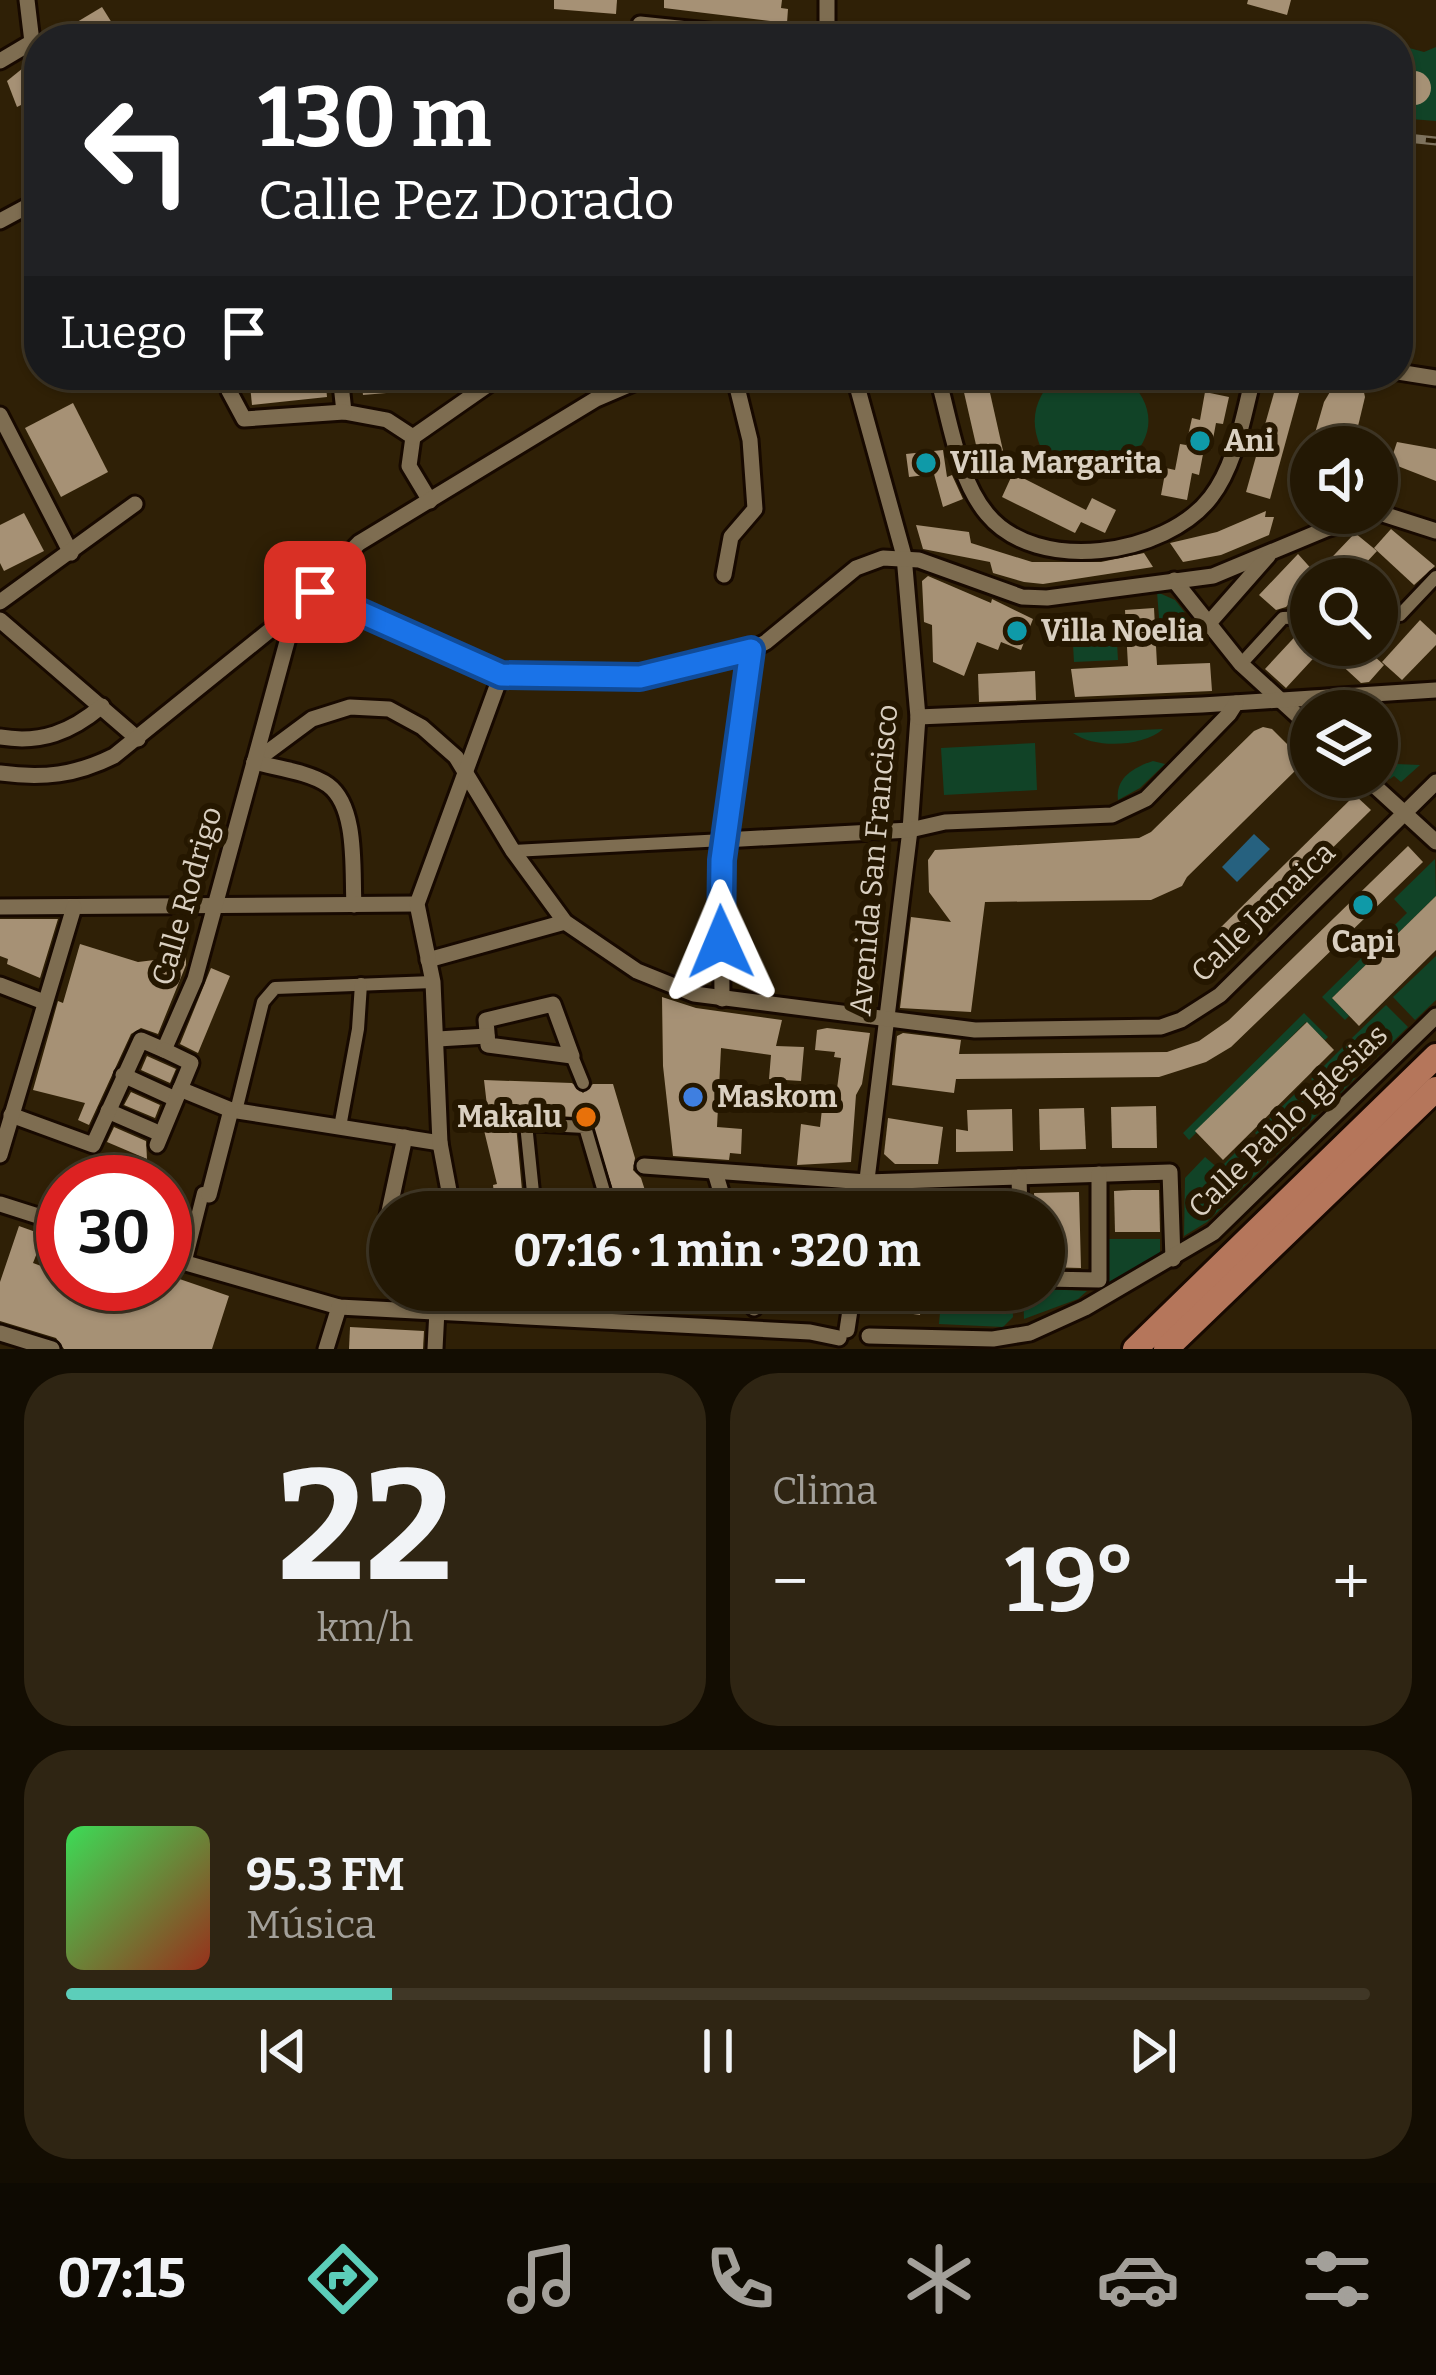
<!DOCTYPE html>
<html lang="es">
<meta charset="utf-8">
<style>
body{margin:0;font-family:Bitter,serif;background:#2f2513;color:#f1f3f6;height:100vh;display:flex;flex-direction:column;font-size:45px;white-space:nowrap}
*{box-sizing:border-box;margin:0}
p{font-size:39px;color:#a3a09a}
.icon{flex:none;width:66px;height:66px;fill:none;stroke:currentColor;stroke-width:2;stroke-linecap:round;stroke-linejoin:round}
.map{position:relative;height:1349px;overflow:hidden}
.sheet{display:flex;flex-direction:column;gap:24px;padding:24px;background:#130d02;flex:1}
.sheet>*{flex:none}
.guide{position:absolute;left:24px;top:24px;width:1389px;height:366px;border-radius:48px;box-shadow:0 3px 9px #0004,0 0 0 3px #403726;background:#202124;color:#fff;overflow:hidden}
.controls{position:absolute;left:1290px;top:426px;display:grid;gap:24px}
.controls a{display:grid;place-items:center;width:108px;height:108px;border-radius:50%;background:#231804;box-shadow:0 3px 9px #0004,0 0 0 3px #403726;font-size:60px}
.speed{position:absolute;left:36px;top:1155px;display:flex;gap:24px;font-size:60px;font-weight:700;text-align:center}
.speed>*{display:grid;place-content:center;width:156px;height:156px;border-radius:50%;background:#231804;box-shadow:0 3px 9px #0004,0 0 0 3px #403726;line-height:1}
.speed .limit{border:18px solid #d22;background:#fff;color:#111}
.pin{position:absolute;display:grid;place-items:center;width:102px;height:102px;color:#fff;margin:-51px;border-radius:24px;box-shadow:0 6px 18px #0006}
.me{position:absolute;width:132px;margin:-66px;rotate:359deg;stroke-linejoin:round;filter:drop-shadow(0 0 9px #0008)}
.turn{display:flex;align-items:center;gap:42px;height:252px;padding:0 36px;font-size:54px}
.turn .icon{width:156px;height:156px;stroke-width:2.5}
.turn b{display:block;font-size:84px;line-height:102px}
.then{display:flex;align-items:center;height:114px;padding:0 36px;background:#0003;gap:24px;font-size:45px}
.big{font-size:90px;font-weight:700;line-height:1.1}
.sheet .widget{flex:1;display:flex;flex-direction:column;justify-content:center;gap:18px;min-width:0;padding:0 42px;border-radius:48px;background:#2f2513}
.sheet .dial{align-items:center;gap:0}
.dial b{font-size:156px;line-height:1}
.song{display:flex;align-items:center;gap:36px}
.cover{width:144px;height:144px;border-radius:18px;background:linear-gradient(135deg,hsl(130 70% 55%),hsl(10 70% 35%))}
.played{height:12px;border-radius:6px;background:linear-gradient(90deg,#5cceba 25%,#403726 25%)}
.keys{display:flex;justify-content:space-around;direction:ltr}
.heat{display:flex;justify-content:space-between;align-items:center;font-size:66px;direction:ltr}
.sheet .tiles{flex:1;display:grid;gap:24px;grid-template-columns:1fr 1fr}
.widget:last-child{grid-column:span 2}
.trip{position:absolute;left:369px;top:1191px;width:696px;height:120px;border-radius:60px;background:#231804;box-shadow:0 3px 9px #0004,0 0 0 3px #403726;font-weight:700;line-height:120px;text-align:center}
.tabs{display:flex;height:192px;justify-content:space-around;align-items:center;background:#0e0a02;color:#a3a09a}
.tabs .icon{width:84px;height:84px}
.tabs .active{color:#5cceba}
.tabs b{font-size:54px;color:#f1f3f6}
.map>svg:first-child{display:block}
</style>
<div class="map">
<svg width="1436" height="1349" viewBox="0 0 1436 1349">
<rect width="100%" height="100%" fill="#2f2006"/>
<g fill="#114327">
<polygon points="1398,45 1424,52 1436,47 1436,121 1398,118"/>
<path d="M1058,375H1123C1207,446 1058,529 1036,433C1031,410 1041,390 1058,375Z"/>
<polygon points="1157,592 1175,600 1197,628 1178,618 1160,630"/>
<polygon points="1116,626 1118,660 1074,662 1072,628"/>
<path d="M1163,729C1143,747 1095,749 1073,733Z"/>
<polygon points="1035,743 1037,790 944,795 941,748"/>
<polygon points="1377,747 1396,764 1420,765 1401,782 1394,776 1390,779 1377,768"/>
<path d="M1153,761L1165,764L1140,788L1118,800C1115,778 1134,767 1153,761Z"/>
<polygon points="1435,859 1436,896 1332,998 1349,1016 1345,1020 1322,997 1407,913 1394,899"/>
<polygon points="1436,956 1436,1000 1415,1020 1393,997"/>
<polygon points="1386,1005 1408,1027 1374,1060 1352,1038"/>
<polygon points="1304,1013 1328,1037 1325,1040 1306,1022 1189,1140 1183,1133"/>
<polygon points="1345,1045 1367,1066 1333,1101 1311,1079"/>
<polygon points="1303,1086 1324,1108 1276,1155 1255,1133"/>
<polygon points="1247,1141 1269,1162 1207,1222 1184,1236 1185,1178 1205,1157 1219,1169"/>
<polygon points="1107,1239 1160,1239 1160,1254 1109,1282"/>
<polygon points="1044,1289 1087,1291 1078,1299 1024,1319 1023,1290"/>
<polygon points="942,1290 1012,1290 1013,1317 1003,1327 939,1324"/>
</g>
<polygon fill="#26617f" points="1254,834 1270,849 1237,882 1222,867"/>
<g fill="#a69175">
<polygon points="554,0 617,0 616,14 554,9"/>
<polygon points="664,0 782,0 781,8 788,9 787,23 664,8"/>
<polygon points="1248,0 1291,0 1287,15 1247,4"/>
<polygon points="102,7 122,39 67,39 62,31"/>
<polygon points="39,55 39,96 17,107 7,81"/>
<circle cx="1414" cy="88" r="17"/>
<polygon points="249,375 325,375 327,397 252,405"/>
<polygon points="361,375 396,375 398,392 363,395"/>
<polygon points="960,375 986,375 1006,464 982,471"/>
<polygon points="1279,375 1304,375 1270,499 1246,492"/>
<polygon points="1337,380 1363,388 1365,397 1353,447 1311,447 1324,402"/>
<polygon points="1205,392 1229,397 1223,424 1216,423 1211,450 1204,449 1199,475 1192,473 1187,500 1161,495 1166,468 1175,470 1180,444 1186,445 1192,418 1200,420"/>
<polygon points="73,403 108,472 61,497 25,428"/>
<polygon points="1397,442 1436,449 1436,481 1390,463"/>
<polygon points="943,450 947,477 952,475 963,499 943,507 934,474 909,477 906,454"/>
<polygon points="1013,473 1086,510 1092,498 1116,510 1105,533 1081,522 1075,533 1002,497"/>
<polygon points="1266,511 1265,517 1274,517 1269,535 1221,555 1183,562 1170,543 1217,532"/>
<polygon points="24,513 44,551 4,571 0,563 0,525"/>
<polygon points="916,525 969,532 971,543 1032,562 1101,562 1144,553 1153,567 1043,584 1024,582 993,573 990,562 923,549"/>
<polygon points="1391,529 1435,566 1414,585 1374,548"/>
<polygon points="1355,533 1377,551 1351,579 1311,579 1286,607 1276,610 1259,595 1298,554 1316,574"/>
<polygon points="928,576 991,603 992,599 1033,619 1021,650 1001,642 998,650 977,642 964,676 933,662 932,625 924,622 922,581"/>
<polygon points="1154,608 1157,665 1210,663 1212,691 1075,697 1071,669 1128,666 1125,610"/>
<polygon points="1420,620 1436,635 1436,645 1402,680 1382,662"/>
<polygon points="1303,628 1311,634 1311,645 1362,645 1384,665 1369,682 1361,683 1323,648 1286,688 1265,669"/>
<polygon points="1035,671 1036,700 979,702 978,674"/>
<polygon points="1263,727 1272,729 1296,753 1298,768 1187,877 1182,886 1151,900 985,902 971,1012 900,1008 911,917 951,922 929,892 928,860 935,850 1139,838 1151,832 1254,731"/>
<polygon points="1355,795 1371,810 1229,950 1214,934"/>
<polygon points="1408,846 1423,862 1231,1047 1206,1062 1159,1077 956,1079 954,1093 892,1085 897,1036 903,1033 961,1040 959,1054 1167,1052 1199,1041 1229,1020"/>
<polygon points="1436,896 1436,950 1359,1026 1332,998"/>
<polygon points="0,919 58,919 40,978 7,964 8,959 0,956"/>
<polygon points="80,944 138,962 171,958 186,950 186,965 158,1034 141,1028 131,1034 89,1125 78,1120 85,1103 33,1090 58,1001 63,1003"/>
<polygon points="211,968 230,976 198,1053 180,1044"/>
<polygon points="662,997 696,1008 782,1020 776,1046 804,1047 801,1081 769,1079 771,1055 721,1048 717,1127 742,1129 741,1154 730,1153 729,1160 673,1156 663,1066"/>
<polygon points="1307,1022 1334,1050 1223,1160 1195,1131"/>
<polygon points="827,1028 870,1033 862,1084 856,1095 851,1162 797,1165 801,1124 820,1127 822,1109 828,1110 829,1104 835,1104 841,1058 834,1057 835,1052 815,1050 817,1030"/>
<polygon points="147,1056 176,1069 170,1083 141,1070"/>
<polygon points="484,1080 572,1083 583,1093 593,1084 613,1084 635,1158 633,1170 641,1178 652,1212 620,1212 590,1118 527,1114 517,1118 516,1125 524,1212 496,1212 493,1185 497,1184 482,1122 489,1123"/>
<polygon points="131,1092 160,1105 155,1118 124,1105"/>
<polygon points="1156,1106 1157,1148 1112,1148 1111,1107"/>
<polygon points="1084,1108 1086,1149 1040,1150 1039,1109"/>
<polygon points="1012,1109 1013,1151 956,1152 956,1129 968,1131 967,1110"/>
<polygon points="888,1118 943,1127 938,1164 895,1164 884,1154"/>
<polygon points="114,1127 146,1141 147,1159 107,1142"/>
<polygon points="1132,1190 1159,1190 1160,1232 1115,1232 1114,1191"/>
<polygon points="1079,1192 1081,1268 1044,1267 1044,1212 1035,1212 1034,1193"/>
<polygon points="1002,1193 1002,1212 957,1212 957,1194"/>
<polygon points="19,1226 44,1235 33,1263 63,1274 63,1284 165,1284 165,1274 229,1296 212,1349 64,1349 56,1338 0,1321 0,1282"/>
<polygon points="646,1290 735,1290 741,1310 649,1305"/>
<polygon points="761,1290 828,1290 826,1307 765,1301"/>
<polygon points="867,1290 923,1290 920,1315 865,1307"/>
<polygon points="350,1327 424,1331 423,1349 349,1349"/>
</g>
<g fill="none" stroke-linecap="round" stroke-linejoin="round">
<defs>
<g id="pedestrian">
<polyline points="1377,615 1400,615 1436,577"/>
<polyline points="1241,664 1283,618 1311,617"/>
<polyline points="513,851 724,840"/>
<polyline points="572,1056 583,1083"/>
<polyline points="236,1111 263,1002 275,988 433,982"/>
<polyline points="340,1127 358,1029 361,984"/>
<polyline points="535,1212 526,1124 585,1127 610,1212"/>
<polyline points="185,1264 203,1193"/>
<polyline points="544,1290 545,1299 639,1304 635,1290"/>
</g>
<g id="minor">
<polyline points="640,24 785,39"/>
<polyline points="827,39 827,0"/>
<polyline points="0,61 32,42 27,0"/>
<polyline points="0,221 39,200"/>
<polyline points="1398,372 1436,378"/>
<polyline points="340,375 344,412 387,420 413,437 409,466 430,501"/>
<polyline points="854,375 904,556 918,717 910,830 863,1212"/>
<path d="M937,375C950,419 957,478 987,514C1037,575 1166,556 1211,497C1237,463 1243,415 1254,375"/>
<polyline points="229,391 244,419 344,412"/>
<polyline points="0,415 71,553"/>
<polyline points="413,437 502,375"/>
<polyline points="724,575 731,537 755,509 750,440 734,375"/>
<polyline points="1174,580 1241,664 1311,728"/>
<polyline points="315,592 501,675 640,677 751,650 766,642 856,568 883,558 919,560 1022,597 1047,598 1213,576 1326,529 1380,513 1436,531"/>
<polyline points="0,602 135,504"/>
<polyline points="0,620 138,739"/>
<polyline points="1209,623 1268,556"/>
<polyline points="918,717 1202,705 1436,690"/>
<path d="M0,737C41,744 71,732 102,706"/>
<polyline points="254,762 312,719 350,707 389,709 422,727 456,757 513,851 565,922 637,971 694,994 975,1030 1161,1027 1181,1020 1220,995 1436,782"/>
<path d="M254,762C276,768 310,772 328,785C358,807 352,871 354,905"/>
<path d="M0,773C43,779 76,775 114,756L285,618L359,543L596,399L652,375"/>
<polyline points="1365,777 1436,842"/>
<polyline points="724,840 910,830 945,822 1112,815 1146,799 1229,714 1236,703"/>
<polyline points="0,907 417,904"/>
<polyline points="428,960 565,922"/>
<polyline points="0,985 44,1002"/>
<polyline points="722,999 721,861 751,650"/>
<polygon points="553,1004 572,1056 488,1045 486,1020"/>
<polyline points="438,1039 487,1036"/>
<polyline points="123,1075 171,1097"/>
<polyline points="180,1089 231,1110 440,1143"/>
<polyline points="108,1111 154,1131"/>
<polyline points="11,1115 93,1145 141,1040 164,1050 195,979 288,638 285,618"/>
<polyline points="157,1145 191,1063 164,1050"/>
<polyline points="0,1155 74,907"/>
<polyline points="644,1166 867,1182 1170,1172 1173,1259"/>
<polyline points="715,1172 727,1212"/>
<polyline points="1019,1177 1020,1212"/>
<polyline points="209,1195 231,1110"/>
<polyline points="0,1204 63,1224"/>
<polyline points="453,1212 440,1143 433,982 417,904 501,675"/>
<polyline points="380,1253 405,1137"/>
<polyline points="165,1257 339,1307 810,1332 839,1338"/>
<polyline points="1044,1279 1099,1280 1099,1174"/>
<polyline points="467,1290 472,1313"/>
<polyline points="749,1290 754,1308"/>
<polyline points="847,1330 853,1290"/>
<polyline points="0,1333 52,1349"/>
<polyline points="869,1336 993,1339 1030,1333 1085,1308 1213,1233 1436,1016"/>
<polyline points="326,1349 339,1307"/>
<polyline points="435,1349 437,1310"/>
</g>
<g id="primary">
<polyline points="1135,1349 1436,1056"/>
<polyline points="1166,1349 1436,1089"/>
</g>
</defs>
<use href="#pedestrian" stroke="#170900" stroke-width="18"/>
<use href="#minor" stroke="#170900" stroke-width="21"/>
<use href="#primary" stroke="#170900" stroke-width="30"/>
<use href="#pedestrian" stroke="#7e6d51" stroke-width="12"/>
<use href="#minor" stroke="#7e6d51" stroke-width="15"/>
<use href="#primary" stroke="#b5765b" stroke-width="24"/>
<defs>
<polyline id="rail" points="1398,137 1436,141"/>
</defs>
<use href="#rail" stroke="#7e725d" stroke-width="9"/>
<use href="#rail" stroke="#251700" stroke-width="4.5" stroke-dasharray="14" stroke-linecap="butt"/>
</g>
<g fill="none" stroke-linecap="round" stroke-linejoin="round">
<defs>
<polyline id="route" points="315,592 501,675 640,677 751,650 722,860 721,942"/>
</defs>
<use href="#route" stroke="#114b97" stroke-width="30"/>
<use href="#route" stroke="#1a73e8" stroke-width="21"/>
</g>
<g fill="#0f9aa8" stroke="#251700" stroke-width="4.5">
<circle cx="1200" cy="441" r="12"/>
<circle cx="926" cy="463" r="12"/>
<circle cx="1017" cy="631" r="12"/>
<circle cx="1363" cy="905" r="12"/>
</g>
<circle fill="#3f7fe0" stroke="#251700" stroke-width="4.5" cx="693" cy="1097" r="12"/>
<circle fill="#e8710a" stroke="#251700" stroke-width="4.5" cx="586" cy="1117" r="12"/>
<g text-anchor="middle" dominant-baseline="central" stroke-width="12" stroke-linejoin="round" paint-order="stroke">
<g font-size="30" font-weight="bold" fill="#dad0c1" stroke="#251700" text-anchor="start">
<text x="1224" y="441">Ani</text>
<text x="950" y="463">Villa Margarita</text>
<text x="1041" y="631">Villa Noelia</text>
<text x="1363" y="942" text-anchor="middle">Capi</text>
<text x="717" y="1097">Maskom</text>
<text x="562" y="1117" text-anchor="end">Makalu</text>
</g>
<g font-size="30" fill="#dad0c1" stroke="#251700">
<text transform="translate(874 860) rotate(-85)">Avenida San Francisco</text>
<text transform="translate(187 896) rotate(-74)">Calle Rodrigo</text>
<text transform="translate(1263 912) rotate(-44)">Calle Jamaica</text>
<text transform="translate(1288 1121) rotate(-44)">Calle Pablo Iglesias</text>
</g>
</g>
</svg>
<div class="controls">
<a><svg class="icon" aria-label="sound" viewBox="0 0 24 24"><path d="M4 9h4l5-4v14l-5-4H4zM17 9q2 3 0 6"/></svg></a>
<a><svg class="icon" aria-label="search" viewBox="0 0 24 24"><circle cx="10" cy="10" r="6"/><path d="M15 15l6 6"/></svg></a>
<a><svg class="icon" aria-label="layers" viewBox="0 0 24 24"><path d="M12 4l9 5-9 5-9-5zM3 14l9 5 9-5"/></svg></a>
</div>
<div class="speed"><div class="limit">30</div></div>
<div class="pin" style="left:315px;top:592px;background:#d93025"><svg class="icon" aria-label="arrive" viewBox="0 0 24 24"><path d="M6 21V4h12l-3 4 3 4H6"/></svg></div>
<svg class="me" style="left:721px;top:942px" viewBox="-20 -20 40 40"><path d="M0-17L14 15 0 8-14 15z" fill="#1a73e8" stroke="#fff" stroke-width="4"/></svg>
<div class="trip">07:16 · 1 min · 320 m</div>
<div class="guide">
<div class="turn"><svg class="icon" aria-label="left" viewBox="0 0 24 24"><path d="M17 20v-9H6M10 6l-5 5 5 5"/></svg><div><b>130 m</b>Calle Pez Dorado</div></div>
<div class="then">Luego<svg class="icon" aria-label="arrive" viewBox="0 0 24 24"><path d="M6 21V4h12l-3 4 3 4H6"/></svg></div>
</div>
</div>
<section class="sheet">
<div class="tiles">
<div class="widget dial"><b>22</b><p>km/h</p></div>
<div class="widget"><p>Clima</p>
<div class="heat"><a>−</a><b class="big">19°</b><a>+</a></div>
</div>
<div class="widget">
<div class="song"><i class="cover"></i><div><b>95.3 FM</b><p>Música</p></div></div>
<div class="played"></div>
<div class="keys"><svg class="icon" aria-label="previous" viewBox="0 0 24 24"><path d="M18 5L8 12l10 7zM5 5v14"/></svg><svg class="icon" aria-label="pause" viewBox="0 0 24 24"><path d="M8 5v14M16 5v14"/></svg><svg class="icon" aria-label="next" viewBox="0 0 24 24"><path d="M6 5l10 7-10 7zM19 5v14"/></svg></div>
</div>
</div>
</section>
<nav class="tabs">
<b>07:15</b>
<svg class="icon active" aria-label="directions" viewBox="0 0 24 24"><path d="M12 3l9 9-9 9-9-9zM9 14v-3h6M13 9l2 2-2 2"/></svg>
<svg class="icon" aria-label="music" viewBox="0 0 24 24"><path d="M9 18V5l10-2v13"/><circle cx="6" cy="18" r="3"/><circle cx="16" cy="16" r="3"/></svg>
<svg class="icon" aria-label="phone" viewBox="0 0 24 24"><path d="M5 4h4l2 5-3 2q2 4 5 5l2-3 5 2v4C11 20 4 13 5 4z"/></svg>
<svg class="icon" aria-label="climate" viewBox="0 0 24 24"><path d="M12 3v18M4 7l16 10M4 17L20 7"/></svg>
<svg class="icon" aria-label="car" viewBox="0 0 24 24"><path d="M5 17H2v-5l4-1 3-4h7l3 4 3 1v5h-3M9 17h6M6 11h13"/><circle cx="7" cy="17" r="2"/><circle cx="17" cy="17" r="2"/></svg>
<svg class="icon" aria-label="filters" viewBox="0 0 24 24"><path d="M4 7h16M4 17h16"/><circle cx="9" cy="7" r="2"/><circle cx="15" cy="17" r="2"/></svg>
</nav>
